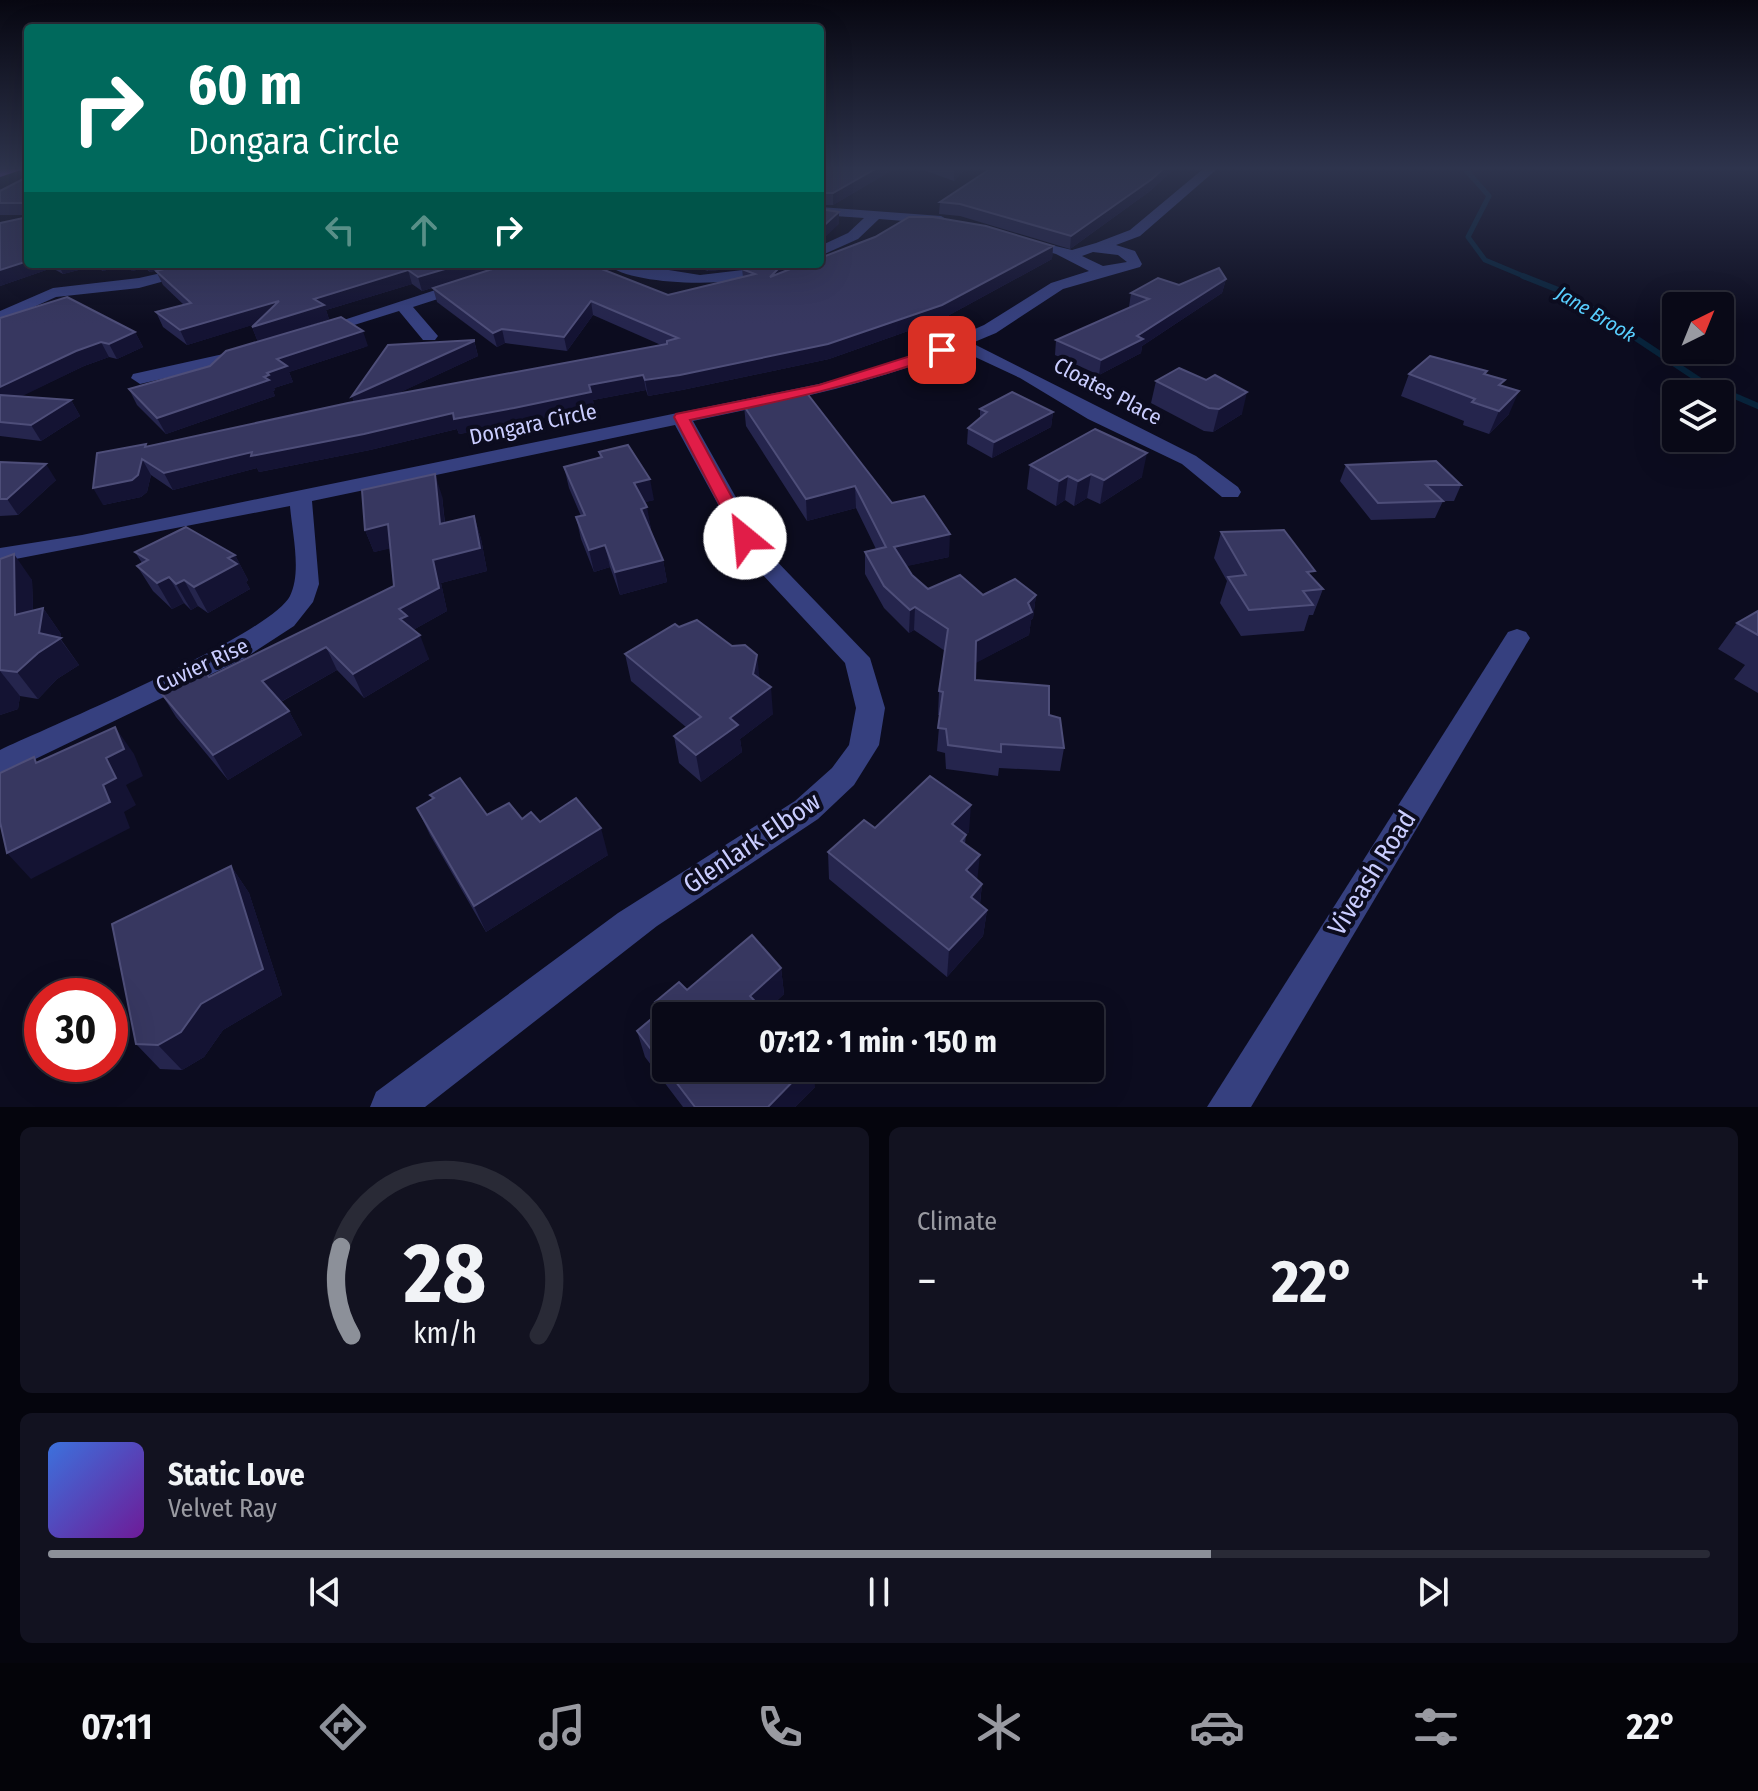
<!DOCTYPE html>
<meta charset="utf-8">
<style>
body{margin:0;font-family:"Fira Sans Condensed",sans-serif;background:#121220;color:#f1f3f6;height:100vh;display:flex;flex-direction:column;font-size:30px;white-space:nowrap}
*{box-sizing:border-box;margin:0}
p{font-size:26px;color:#999aa1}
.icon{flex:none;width:44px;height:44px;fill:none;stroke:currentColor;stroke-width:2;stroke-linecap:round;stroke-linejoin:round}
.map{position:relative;height:1107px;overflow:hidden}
.panel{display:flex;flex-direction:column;gap:20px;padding:20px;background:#05050d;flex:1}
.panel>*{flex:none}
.guide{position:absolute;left:24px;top:24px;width:800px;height:244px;border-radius:8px;box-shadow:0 8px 32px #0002,0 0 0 2px #292a36;background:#00695c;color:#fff;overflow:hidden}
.needle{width:52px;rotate:43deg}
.fabs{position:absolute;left:1662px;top:292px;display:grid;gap:16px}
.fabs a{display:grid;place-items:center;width:72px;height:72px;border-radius:8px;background:#090917;box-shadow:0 8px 32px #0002,0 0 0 2px #292a36;font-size:40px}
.speed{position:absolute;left:24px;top:978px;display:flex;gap:16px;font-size:40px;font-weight:700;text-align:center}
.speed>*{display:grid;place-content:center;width:104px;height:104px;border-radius:50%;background:#090917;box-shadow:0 8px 32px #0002,0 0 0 2px #292a36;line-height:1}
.speed .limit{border:12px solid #d22;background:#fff;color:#111}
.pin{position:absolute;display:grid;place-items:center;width:68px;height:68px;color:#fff;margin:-34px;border-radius:16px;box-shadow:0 4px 12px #0006}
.me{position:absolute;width:88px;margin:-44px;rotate:332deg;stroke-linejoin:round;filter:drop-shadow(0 0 6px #0008)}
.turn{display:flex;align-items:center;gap:28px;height:168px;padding:0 32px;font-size:36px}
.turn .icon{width:104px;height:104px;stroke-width:2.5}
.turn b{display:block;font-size:56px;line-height:68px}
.lanes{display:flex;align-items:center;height:76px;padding:0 32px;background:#0003;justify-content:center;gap:40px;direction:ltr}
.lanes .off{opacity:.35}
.big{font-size:60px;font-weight:700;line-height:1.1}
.panel .tile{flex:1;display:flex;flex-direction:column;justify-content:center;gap:12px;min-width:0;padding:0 28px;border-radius:12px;background:#121220}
.panel .dial{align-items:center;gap:0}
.dial svg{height:208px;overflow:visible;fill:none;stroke:#292a36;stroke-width:7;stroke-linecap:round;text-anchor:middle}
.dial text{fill:#f1f3f6;stroke:none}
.song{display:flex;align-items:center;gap:24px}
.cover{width:96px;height:96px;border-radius:12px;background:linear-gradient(135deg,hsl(220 70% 55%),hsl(280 70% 35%))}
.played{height:8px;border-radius:4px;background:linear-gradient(90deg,#8c9099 70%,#292a36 70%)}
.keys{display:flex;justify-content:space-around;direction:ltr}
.heat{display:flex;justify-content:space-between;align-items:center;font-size:44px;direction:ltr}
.panel .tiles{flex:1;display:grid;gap:20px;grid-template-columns:1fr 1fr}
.tile:last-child{grid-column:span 2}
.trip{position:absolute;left:652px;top:1002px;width:452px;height:80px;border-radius:8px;background:#090917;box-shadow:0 8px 32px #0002,0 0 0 2px #292a36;font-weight:700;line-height:80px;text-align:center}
.menu{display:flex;height:128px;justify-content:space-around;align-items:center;background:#040409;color:#999aa1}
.menu .icon{width:56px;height:56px}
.menu .selected{color:#8c9099}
.menu b{font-size:36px;color:#f1f3f6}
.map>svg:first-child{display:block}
</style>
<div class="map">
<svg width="1758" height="1107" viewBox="0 0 1758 1107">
<rect width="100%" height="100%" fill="#0c0c1f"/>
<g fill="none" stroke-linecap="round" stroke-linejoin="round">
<polyline stroke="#08243c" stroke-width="5" points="1465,169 1489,196 1468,237 1485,260 1528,278"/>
<polyline stroke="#08243c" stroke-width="6" points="1523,276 1571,295 1702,382 1758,406"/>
<g fill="#36407f" fill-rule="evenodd">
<path d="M1203,169H1217L1140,236L1116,245L1135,251L1142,264L1140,267L1063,289L996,333L972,343L1196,456L1238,487L1241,492L1238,497H1222L1182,464L1088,419L1020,378L958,349C871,384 784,402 693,421L765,549L870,658L885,708L879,745L854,785L818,819L657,926L425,1107H370L376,1092L618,913L795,801L832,768L849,745L856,708L845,663L747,558L675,425L312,501L319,584L313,602L294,626L245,658L0,776V750C51,726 270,635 290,596C302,572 292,532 290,506L0,562V548L82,535L819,384L881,367L952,339L984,325L1051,283L1089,271L1056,254L1018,243V237L1072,250L1096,243L1130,230ZM1093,252L1118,255L1127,262L1103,266L1082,256Z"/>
<polygon points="820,207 941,216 948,220 941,224 879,219 858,239 820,256 820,246 848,233 864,218 820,215"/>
<polygon points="201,264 227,264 139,288 56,297 0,322 0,311 53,288 139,278"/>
<path d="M606,264H631L700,275L793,264C764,289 635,289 606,264Z"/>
<polygon points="463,281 469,283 469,289 413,307 438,336 435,340 423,340 399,311 319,336 310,331"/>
<polygon points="246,349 255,354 252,358 140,384 131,378 133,374"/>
<polygon points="1517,629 1526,632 1530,638 1251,1107 1207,1107 1508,632"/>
</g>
<polygon fill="#9f51ff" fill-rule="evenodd" points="0,169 24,169 0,177"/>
</g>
<g fill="#25254d">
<polygon points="820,169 894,169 833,205 820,205"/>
<polygon points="921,169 965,169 954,181"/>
<polygon points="990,169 1174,169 1150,191 1070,249 960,216 939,214 940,202"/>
<polygon points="28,178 28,215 0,215 0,188 1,190"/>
<polygon points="0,223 28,264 596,264 590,264 668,295 743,277 742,269 754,267 708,271 687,264 798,264 794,267 1053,246 1052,259 942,319 829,359 682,390 648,396 646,390 593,400 594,407 518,424 459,434 457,429 370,450 259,472 257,468 173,490 151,475 147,492 141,497 103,505 148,447 354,402 352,396 474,340 478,356 394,395 661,345 593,315 567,351 505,343 497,347 437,302 433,288 506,265 422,291 412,284 326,310 329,319 258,342 252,327 255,324 187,345 163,327 156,312 184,305 163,285 156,271 163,269 150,272 145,268 132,271 127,264 103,271 94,266 63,274 52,268 0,286"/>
<polygon points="1226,279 1222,293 1142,346 1141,353 1099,375 1055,355 1056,340 1130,307 1129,307 1131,293"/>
<polygon points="0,318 135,332 143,347 117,359 109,357 84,366 21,396 71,400 80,416 41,441 0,436"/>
<polygon points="368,346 289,372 293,382 274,388 275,390 273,391 275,396 166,434 137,405 129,389"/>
<polygon points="1409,374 1485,374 1502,386 1509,414 1489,434 1463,425 1464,421 1401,396"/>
<polygon points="1156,381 1242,414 1213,432 1204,431 1151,403"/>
<polygon points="744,406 892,503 949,557 906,566 912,575 928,589 983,595 1036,595 1033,618 1031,620 1029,635 975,663 975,680 1049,715 1064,748 1060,771 999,768 998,776 946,769 945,753 937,751 940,715 938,715 939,691 945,651 914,630 909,633 884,608 865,574 865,552 876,549 856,508 807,521 746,426"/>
<polygon points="980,409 1053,412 1051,427 992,458 967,444 968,428 980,418"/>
<polygon points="599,452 654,500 645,502 651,529 650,529 663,560 667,582 620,595 610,567 594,572 581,539 576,517 581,516 569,488 564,467 600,458"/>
<polygon points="0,462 56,480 18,515 0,516"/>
<polygon points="1030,465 1142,477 1100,504 1087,498 1074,506 1065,500 1056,506 1027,489"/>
<polygon points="1346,465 1461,485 1454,501 1443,501 1435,518 1371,520 1340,481"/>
<polygon points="442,496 445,523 474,516 481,539 487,571 441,583 447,611 413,630 429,659 364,698 337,670 281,702 289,711 302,735 228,780 176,717 161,693 209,677 394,586 390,548 374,552 365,530"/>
<polygon points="1221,532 1313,578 1323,589 1313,615 1309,615 1304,631 1241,636 1220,603 1227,581 1214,558"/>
<polygon points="135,552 235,555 248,580 246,582 250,589 208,613 198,606 191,610 184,603 172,609 153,591 137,566 142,563"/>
<polygon points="0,559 32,580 33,611 43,608 61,634 60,638 79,665 57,679 38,699 20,696 18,709 0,715"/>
<polygon points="1758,611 1758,693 1734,679 1745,665 1718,649 1737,623"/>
<polygon points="625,654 759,678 773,714 740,739 742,752 701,782 679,763 674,736 686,727 631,681"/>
<polygon points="430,795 487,815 540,822 608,855 486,932 430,835 417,808 432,799"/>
<polygon points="875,828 969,832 966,834 965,844 977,880 982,884 980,904 987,910 983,936 947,977 829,879 828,852"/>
<polygon points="231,866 249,893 282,995 223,1030 204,1057 182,1070 160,1069 136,1044"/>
<polygon points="781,968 784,994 765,1012 815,1087 795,1107 683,1107 645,1057 637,1031 658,1013 655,1002 687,990"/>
</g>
<g fill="#141333">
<polygon points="875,169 894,169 833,205 833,193"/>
<polygon points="954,169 965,169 954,181"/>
<polygon points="1163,169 1174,169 1150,191 1070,249 1071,236"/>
<polygon points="839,212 839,224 820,242 820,229"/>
<polygon points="1053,246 1052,259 942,319 829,359 682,390 648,396 645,380"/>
<polygon points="28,261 28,264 49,264 52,268 0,286 0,270"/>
<polygon points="58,264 92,264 94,266 63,274"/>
<polygon points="100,264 127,264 103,271"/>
<polygon points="128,264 143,264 145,268 132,271"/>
<polygon points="146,264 187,264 150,272"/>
<polygon points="462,264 508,264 422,291 418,277"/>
<polygon points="707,264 798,264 771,290 770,277 783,264 708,271"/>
<polygon points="408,270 412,284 326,310 329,319 258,342 252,327 314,299"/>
<polygon points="1226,279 1222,293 1142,346 1141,353 1099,375 1101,360"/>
<polygon points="279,301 285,315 187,345 180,330"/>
<polygon points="591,301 593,315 567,351 564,337"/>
<polygon points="502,329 505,343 497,347 493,333"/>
<polygon points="363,331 368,346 289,372 293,382 274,388 275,390 273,391 275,396 166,434 157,418 264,377 277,359"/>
<polygon points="135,332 143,347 117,359 109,344"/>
<polygon points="474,341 478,356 358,412 352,396"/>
<polygon points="101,342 109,357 84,366 0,407 0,387 76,351"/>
<polygon points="643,375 646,390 593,400 594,407 518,424 459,434 457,429 370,450 259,472 257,468 173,490 164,473 252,452"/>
<polygon points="1519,391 1509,414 1489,434 1499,411"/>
<polygon points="1247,392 1242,414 1213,432 1219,409"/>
<polygon points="71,400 80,416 41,441 31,425"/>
<polygon points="1053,412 1051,427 992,458 994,442"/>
<polygon points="1147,453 1142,477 1100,504 1104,480"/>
<polygon points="142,459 151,475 147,492 141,497 103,505 93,488"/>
<polygon points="46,464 56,480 18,515 7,499"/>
<polygon points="435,474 442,496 447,546 440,524"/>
<polygon points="1091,474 1087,498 1074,506 1078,481"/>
<polygon points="1068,476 1065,500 1056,506 1059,481"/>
<polygon points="650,479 654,500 638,504 634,483"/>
<polygon points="855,486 856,508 807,521 806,499"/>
<polygon points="647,507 651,529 645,530 641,509"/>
<polygon points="474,516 481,539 487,571 441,583 447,611 413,630 420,635 429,659 364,698 353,674 400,619 399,609 433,560"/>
<polygon points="388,524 397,547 374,552 365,530"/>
<polygon points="950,534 949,557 894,569 894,547"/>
<polygon points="605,545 610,567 594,572 589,550"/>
<polygon points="14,554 32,580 34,642 15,615"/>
<polygon points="235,555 248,580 246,582 250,589 208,613 194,587 228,558"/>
<polygon points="663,560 667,582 620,595 615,572"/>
<polygon points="169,577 184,603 172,609 157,583"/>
<polygon points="184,580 198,606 191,610 176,584"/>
<polygon points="1036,595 1033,618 1031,620 1029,635 974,664 976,641 1028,603"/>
<polygon points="915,607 914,630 909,633 910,610"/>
<polygon points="43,608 61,634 60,639 79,665 57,679 38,699 17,672 39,633"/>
<polygon points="326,647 337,670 275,705 262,681"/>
<polygon points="757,655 760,682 771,687 773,714 740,739 742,752 701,782 696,755 730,718 753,674"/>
<polygon points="0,671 20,696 18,709 0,715"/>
<polygon points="289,711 302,735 228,780 213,755"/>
<polygon points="115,727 134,754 143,776 126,785 136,805 124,812 130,828 31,879 7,853 103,785 106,758"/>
<polygon points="971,805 969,832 950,851 952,824"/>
<polygon points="601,828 608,855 486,932 474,906"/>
<polygon points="980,855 977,882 966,870"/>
<polygon points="231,866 249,893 282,995 223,1030 204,1057 182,1070 158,1045"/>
<polygon points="982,884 979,910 971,897"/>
<polygon points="987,910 983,936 947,977 949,950"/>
<polygon points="781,968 784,994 760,1016 750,996"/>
<polygon points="806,1068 813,1068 815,1087 795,1107 768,1107"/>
</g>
<g fill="#373760" stroke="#4e4e79" stroke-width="2">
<polygon points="820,169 875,169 833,193 820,193"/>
<polygon points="990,169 1163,169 1152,179 1071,236 960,204 940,202"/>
<polygon points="25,178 28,178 28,203 0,203 0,191"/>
<polygon points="820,209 839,212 820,229"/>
<polygon points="28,217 28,261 0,270 0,223"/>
<polygon points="909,217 933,217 986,226 1053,246 942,305 828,344 680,375 645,380 643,375 589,385 591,392 514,408 454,419 453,413 364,434 251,456 252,452 164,473 142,459 138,475 132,480 93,488 97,453 146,444 145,447 348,403 667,344 667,341 678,338 591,301 564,337 502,329 493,333 433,288 508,264 589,264 668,295 755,274 742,269 768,264 783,264 770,277 803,264 820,264 820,258 875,237"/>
<polygon points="184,264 462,264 418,277 408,270 314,299 324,305 252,327 279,301 180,330 156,312 191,303 156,271"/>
<polygon points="1219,268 1226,279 1137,336 1143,339 1101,360 1056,340 1149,299 1131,293 1158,278 1179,285"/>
<polygon points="67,297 135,332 109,344 101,342 76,351 0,387 0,318"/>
<polygon points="341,317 363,331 277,359 287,366 267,373 269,375 264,377 269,380 157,418 129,389 210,366 226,351"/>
<polygon points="474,340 474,341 352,396 388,345"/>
<polygon points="1430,356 1487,371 1484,374 1505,380 1499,385 1519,391 1499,411 1472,402 1475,399 1409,374"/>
<polygon points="1179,368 1206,380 1215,375 1247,392 1219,409 1209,408 1156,381"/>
<polygon points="806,392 892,503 924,496 950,534 894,547 912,575 928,589 960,575 983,595 1015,579 1036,595 1028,603 1032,612 976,641 975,680 1049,686 1049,715 1060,718 1064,748 1001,744 1001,752 948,745 946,729 938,728 943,692 939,691 948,629 915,607 910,610 884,586 865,552 886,547 855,486 806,499 744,406"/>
<polygon points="1012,392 1053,412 994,442 968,428 987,412 980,409"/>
<polygon points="0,395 71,400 31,425 0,422"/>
<polygon points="1095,429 1147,453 1104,480 1091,474 1078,481 1068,476 1059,481 1030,465"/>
<polygon points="628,445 650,479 634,483 647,507 641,509 663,560 615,572 605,545 589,550 576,517 585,515 564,467 602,457 599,452"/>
<polygon points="1436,461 1461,485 1426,485 1443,501 1378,503 1346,465"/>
<polygon points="0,462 46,464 7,499 0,499"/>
<polygon points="435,474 440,524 474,516 480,548 433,560 439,588 399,609 407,616 400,619 420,635 353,674 326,647 262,681 289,711 213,755 161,693 205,671 209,677 394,586 388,524 365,530 362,490"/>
<polygon points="186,527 235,555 228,558 237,564 194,587 184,580 176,584 169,577 157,583 137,566 148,560 135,552"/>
<polygon points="1284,530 1315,571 1307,572 1323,589 1303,591 1313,605 1249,610 1228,577 1246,575 1221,532"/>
<polygon points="14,554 15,615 43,608 39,633 61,638 38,653 17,672 0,670 0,559"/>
<polygon points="1758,611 1758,635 1737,623"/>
<polygon points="697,620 732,646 745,645 757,655 753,674 771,687 730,718 738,725 696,755 674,736 701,717 625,654 675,624 679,627"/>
<polygon points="115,727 124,749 106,758 116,778 103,785 110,802 7,853 0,822 0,773 34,757 36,763"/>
<polygon points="930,776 971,805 952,824 966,835 961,841 980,855 966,870 982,884 971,897 987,910 949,950 828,852 864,820 875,828"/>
<polygon points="460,778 487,815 509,803 522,819 531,812 540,822 576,798 601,828 474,906 417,808 434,798 430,795"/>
<polygon points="231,866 263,969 201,1004 181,1032 158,1045 136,1044 112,924"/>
<polygon points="752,935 781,968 750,996 769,1016 666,1016 666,1068 806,1068 768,1107 695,1107 637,1031 662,1010 655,1002 679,982 687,990"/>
</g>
<linearGradient id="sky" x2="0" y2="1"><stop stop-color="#070711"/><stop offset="0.52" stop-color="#2e344d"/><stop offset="1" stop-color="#2e344d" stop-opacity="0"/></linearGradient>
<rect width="1758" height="324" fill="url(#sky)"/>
<path fill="#e11d48" stroke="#92132f" stroke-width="2" d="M942,346L948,350L947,353C863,384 778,402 690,420L754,538L745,543L739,542L674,417L676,414L819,385Z"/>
<g text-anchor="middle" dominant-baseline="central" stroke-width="8" stroke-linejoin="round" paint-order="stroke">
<g font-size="20" font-style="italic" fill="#58cfff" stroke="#0c0c1f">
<text transform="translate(1596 314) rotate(31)">Jane Brook</text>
</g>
<g font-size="22" fill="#cacdff" stroke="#0c0c1f">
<text transform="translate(1108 391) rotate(28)">Cloates Place</text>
<text transform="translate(533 424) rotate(-12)">Dongara Circle</text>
<text transform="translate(202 665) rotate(-25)">Cuvier Rise</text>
</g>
<g font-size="26" fill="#cacdff" stroke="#0c0c1f">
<text transform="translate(752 843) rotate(-34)">Glenlark Elbow</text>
<text transform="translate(1372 873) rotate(-58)">Viveash Road</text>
</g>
</g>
</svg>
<div class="fabs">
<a><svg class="needle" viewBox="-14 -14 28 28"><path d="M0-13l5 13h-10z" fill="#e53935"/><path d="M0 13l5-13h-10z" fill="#999aa1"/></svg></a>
<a><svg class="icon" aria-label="layers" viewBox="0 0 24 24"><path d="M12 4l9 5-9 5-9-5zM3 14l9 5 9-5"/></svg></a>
</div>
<div class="speed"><div class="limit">30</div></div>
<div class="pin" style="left:942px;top:350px;background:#d93025"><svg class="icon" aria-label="arrive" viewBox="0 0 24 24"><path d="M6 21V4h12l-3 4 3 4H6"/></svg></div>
<svg class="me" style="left:745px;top:538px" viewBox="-20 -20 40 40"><circle r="19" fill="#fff"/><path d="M0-13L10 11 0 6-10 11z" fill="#e11d48"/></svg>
<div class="trip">07:12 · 1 min · 150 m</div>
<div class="guide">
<div class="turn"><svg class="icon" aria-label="right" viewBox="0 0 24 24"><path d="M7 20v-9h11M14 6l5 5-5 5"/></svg><div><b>60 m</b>Dongara Circle</div></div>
<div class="lanes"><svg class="icon off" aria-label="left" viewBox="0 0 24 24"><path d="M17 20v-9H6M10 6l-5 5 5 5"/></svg><svg class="icon off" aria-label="ahead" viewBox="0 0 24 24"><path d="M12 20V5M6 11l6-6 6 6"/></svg><svg class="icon" aria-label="right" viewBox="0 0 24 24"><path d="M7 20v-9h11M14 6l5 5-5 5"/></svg></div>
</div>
</div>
<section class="panel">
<div class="tiles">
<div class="tile dial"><svg viewBox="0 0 100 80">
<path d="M14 69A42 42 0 1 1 86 69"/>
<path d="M14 69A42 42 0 0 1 10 35" stroke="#8c9099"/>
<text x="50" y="56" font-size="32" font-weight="700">28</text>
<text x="50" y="72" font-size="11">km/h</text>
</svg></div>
<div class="tile"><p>Climate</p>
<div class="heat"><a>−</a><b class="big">22°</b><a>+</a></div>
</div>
<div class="tile">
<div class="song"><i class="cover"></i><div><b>Static Love</b><p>Velvet Ray</p></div></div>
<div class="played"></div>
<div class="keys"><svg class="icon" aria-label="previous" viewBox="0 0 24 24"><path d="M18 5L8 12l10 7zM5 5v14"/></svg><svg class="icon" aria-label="pause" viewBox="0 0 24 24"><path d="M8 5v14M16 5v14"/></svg><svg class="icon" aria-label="next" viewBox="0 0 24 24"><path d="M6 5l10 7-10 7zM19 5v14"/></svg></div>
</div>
</div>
</section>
<nav class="menu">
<b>07:11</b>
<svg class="icon selected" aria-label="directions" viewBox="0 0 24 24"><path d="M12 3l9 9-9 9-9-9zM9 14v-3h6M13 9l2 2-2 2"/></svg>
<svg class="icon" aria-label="music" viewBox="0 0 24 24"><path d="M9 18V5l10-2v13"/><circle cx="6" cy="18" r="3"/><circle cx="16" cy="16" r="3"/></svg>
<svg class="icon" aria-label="phone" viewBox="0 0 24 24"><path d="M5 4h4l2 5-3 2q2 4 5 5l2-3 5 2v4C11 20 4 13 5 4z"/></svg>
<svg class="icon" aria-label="climate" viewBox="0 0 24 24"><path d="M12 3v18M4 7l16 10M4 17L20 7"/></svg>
<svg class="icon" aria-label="car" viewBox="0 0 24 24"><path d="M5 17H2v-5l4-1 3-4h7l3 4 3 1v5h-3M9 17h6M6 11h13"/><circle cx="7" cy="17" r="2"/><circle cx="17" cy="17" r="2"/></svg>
<svg class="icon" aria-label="filters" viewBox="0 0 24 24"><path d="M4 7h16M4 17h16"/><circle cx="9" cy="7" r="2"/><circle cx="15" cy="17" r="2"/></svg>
<b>22°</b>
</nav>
